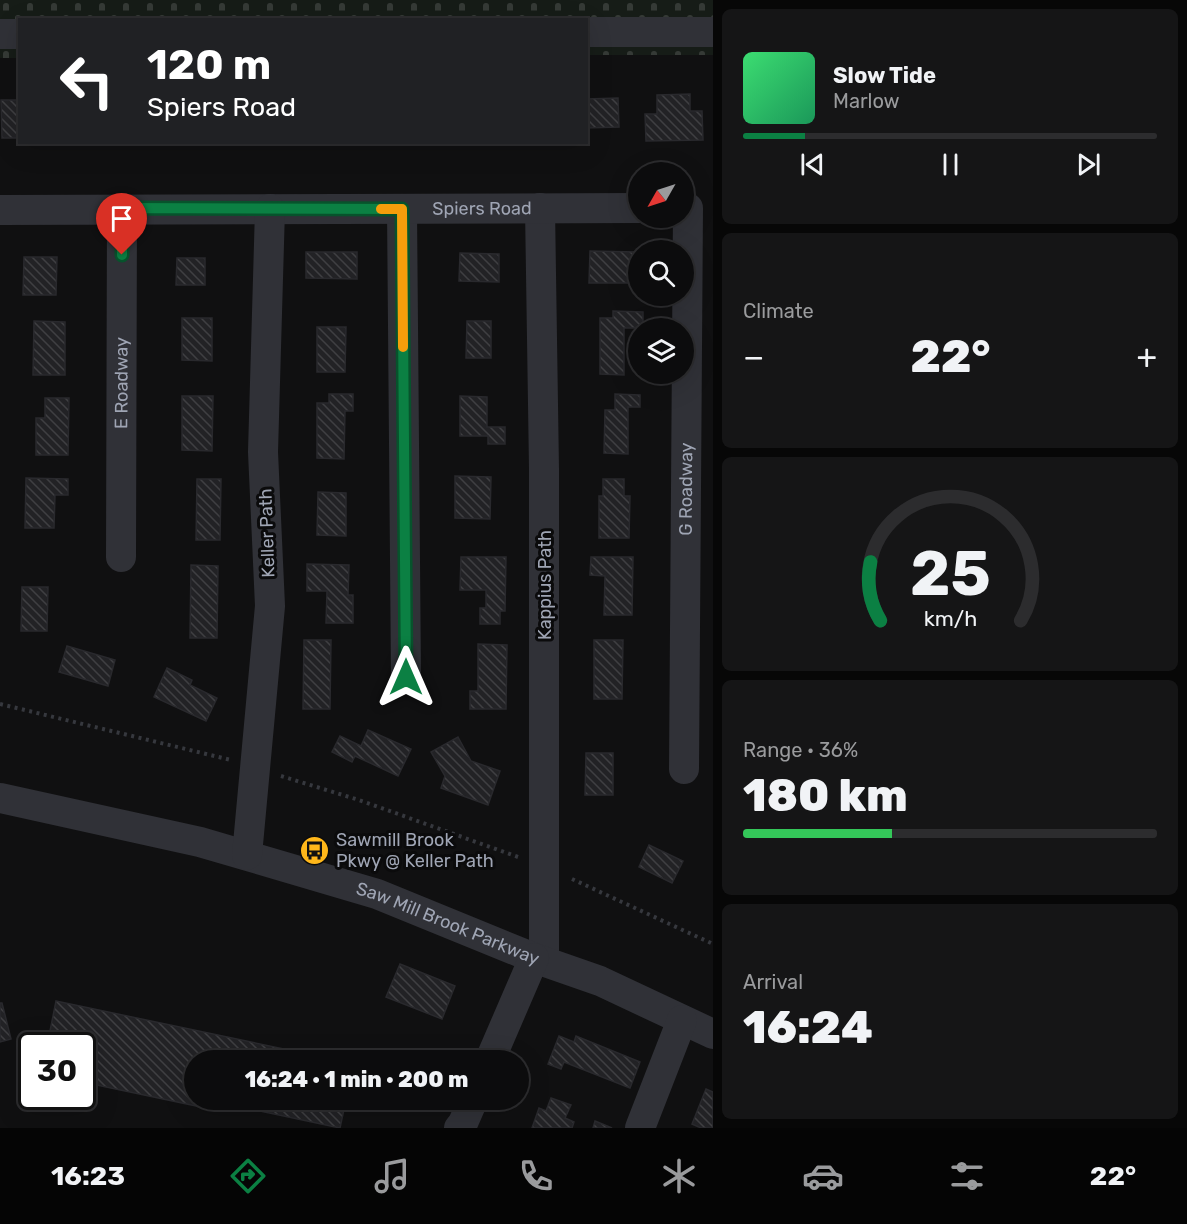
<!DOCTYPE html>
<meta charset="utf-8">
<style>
body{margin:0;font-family:Rubik,sans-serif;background:#151516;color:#f1f3f6;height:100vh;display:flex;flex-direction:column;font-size:22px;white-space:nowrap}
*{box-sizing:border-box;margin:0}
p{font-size:20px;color:#9a9b9d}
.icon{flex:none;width:33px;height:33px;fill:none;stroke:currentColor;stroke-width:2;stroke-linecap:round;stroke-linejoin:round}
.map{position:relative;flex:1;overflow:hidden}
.side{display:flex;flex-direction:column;gap:9px;padding:9px;background:#070707;width:474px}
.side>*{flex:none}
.hud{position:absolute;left:18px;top:18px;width:570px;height:126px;border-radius:0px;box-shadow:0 6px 24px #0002,0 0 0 2px #2c2c2e;background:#202124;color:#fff;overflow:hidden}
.needle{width:39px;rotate:231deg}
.fabs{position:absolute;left:628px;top:162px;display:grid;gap:12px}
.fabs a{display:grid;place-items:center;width:66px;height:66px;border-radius:50%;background:#0c0c0d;box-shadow:0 6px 24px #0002,0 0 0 2px #2c2c2e;font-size:30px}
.speed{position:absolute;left:18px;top:1032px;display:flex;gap:12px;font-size:30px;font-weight:700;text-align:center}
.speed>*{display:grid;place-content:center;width:78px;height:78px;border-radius:50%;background:#0c0c0d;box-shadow:0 6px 24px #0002,0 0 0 2px #2c2c2e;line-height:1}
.speed .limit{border:3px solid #111;border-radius:9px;background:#fff;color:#111}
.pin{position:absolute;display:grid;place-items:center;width:51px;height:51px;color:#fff;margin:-62px -26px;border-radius:50% 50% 50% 0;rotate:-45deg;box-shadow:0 0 6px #0007}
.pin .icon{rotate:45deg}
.me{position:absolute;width:66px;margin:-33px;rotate:0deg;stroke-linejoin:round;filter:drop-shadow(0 0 4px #0008)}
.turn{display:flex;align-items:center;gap:21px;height:126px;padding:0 30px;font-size:27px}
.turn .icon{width:78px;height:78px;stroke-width:2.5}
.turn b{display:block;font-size:42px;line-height:51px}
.big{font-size:45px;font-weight:800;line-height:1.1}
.side .tile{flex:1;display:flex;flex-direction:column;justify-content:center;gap:9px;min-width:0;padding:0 21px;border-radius:9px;background:#151516}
.side .dial{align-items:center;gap:0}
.dial svg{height:156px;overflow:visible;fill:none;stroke:#2c2c2e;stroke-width:7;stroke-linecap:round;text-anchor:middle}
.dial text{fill:#f1f3f6;stroke:none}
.song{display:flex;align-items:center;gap:18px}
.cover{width:72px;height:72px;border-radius:9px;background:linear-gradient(135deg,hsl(140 70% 55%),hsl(150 70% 35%))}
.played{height:6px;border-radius:3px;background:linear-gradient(90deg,#0b8043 15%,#2c2c2e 15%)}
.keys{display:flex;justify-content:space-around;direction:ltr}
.heat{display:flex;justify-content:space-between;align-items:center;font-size:33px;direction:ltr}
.charge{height:9px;border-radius:4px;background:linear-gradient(90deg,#34c759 36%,#2c2c2e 0)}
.trip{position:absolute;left:184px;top:1050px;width:345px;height:60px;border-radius:30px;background:#0c0c0d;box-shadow:0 6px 24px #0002,0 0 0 2px #2c2c2e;font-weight:800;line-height:60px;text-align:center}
.dock{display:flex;height:96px;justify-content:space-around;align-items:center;background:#050505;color:#9a9b9d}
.dock .icon{width:42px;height:42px}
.dock .selected{color:#0b8043}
.dock b{font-size:27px;color:#f1f3f6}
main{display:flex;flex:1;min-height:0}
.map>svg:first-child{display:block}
</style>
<main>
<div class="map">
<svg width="713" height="1128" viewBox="0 0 713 1128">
<defs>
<pattern id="cemetery-stones" width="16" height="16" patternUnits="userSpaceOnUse" patternTransform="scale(1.5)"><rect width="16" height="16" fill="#161c17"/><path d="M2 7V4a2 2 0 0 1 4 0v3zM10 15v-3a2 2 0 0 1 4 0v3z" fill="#353a36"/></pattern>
<pattern id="building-back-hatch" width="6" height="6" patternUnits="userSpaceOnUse" patternTransform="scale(1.5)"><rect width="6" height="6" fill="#222225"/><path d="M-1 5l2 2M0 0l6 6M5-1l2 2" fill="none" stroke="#3f3f42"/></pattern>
</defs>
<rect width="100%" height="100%" fill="#101011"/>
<polygon fill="url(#cemetery-stones)" points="0,0 713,0 713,55 587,55 586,20 20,20 19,58 0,58"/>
<g fill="url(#building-back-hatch)" stroke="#29292d" stroke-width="1.5">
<polygon points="690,94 690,111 702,111 703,140 646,141 645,114 657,114 657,95"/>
<polygon points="618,98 619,127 586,128 586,99"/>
<polygon points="1,100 20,100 20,138 2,138"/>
<polygon points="590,251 636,252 635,283 589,283"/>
<polygon points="306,252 357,252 357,279 306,278"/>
<polygon points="460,253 499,254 499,282 459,281"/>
<polygon points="24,257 57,257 56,295 23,295"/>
<polygon points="177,258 205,258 205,285 176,285"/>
<polygon points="613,311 643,312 643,328 624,328 624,375 600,374 600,318 613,318"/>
<polygon points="182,318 212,318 212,361 182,360"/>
<polygon points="34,321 65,322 65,375 33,375"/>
<polygon points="467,321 491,321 491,358 466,358"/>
<polygon points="317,327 346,327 345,372 317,372"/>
<polygon points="329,394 353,394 353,411 345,411 344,459 317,458 317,403 329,403"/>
<polygon points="615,394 640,395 640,407 628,407 628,454 604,453 605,410 615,410"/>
<polygon points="182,396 213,396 212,451 182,450"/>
<polygon points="460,396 487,397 487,427 505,427 505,444 488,444 488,436 460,436"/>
<polygon points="45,398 69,398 68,455 36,455 36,418 45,418"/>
<polygon points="455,476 491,477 490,519 455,518"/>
<polygon points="26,478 68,479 68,495 55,495 54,528 25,528"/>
<polygon points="197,479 221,479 220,540 196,540"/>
<polygon points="603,479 624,479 624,496 630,496 629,538 599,538 599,496 603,496"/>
<polygon points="318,492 346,493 346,536 317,535"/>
<polygon points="461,557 506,557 505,611 500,611 500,624 480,624 480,608 486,608 486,590 460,590"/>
<polygon points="591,557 633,557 632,615 604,615 605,576 590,575"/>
<polygon points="307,564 349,565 348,595 353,595 353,623 326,623 327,591 307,591"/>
<polygon points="191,565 218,566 217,638 190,638"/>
<polygon points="22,587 48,587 47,631 21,631"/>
<polygon points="304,640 331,640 330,709 303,709"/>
<polygon points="594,640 623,640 622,699 594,699"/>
<polygon points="478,644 507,645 506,709 470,709 470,691 478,691"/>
<polygon points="67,646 115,660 108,686 59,672"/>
<polygon points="167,668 192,680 190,685 217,698 206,721 154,697"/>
<polygon points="368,730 411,749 398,776 355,756 352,762 332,752 340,736 361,746"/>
<polygon points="458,737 471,761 500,771 488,805 441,788 445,776 431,752"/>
<polygon points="586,753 613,753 613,795 585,795"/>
<polygon points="649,845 683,861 672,883 639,867"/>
<polygon points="400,964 455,986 442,1019 386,997"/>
<polygon points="56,1001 327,1058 327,1060 195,1060 195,1100 346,1100 340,1128 208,1100 206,1108 82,1082 82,1046 47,1046"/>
<polygon points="0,1003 2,1003 11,1039 0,1042"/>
<polygon points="559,1036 574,1042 576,1036 640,1062 630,1088 564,1062 561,1069 548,1064"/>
<polygon points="706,1089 713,1092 713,1128 701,1128 692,1124"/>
<polygon points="551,1098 571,1105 565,1118 574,1122 572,1128 532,1128 539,1108 546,1111"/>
<polygon points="595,1121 612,1128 593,1128"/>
</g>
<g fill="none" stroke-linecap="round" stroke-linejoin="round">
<g stroke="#36383e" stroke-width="4" stroke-dasharray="3 4.5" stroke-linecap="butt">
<polyline points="0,704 231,760"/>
<polyline points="281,776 359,800 518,857"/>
<polyline points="572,879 713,944"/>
</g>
<g stroke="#303137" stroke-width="30">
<polyline points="586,32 713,32"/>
<polyline points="0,34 20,34"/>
<polyline points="540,208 544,469 544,961"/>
<polyline points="402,209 406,677"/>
<path id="s1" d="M0,210L639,208"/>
<path id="s2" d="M121,557L122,208"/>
<path id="s3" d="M684,769L688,208"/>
<path id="s4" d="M0,798L200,842L377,894L534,958L600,981L713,1034"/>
<polyline points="247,855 270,606 263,452 270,209"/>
<polyline points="490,1060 534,958"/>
<polyline points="459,1128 463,1123 473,1100"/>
<polyline points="640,1128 682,1020"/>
</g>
</g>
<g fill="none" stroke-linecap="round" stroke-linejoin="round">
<defs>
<polyline id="route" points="122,255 122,208 402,209 406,677"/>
</defs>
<use href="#route" stroke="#07532c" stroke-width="15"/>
<use href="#route" stroke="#0b8043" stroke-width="10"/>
<polyline stroke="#f59e0b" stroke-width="10" points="381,209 402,209 403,347"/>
</g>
<defs>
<symbol id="bus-disc" viewBox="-11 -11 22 22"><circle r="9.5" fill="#ffb71a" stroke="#0b0b0c"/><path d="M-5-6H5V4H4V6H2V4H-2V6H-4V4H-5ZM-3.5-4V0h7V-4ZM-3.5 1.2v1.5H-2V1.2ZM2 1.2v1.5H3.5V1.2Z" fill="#111"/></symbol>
</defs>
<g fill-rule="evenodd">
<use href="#bus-disc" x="298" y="834" width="33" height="33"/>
</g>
<g text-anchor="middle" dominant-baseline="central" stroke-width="6" stroke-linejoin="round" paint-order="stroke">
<g font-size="18" fill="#9fa5b4" stroke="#0b0b0c">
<text stroke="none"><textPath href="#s1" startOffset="482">Spiers Road</textPath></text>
<text stroke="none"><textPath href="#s2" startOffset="174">E Roadway</textPath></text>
<text stroke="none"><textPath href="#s3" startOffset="280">G Roadway</textPath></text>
<text transform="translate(267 533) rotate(-92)">Keller Path</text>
<text transform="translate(545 585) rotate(-90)">Kappius Path</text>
<text stroke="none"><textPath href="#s4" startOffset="466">Saw Mill Brook Parkway</textPath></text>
</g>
<g font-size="18" fill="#9fa5b4" stroke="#0b0b0c" text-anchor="start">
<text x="336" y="840">Sawmill Brook<tspan x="336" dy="21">Pkwy @ Keller Path</tspan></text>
</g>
</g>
</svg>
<div class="fabs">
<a><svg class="needle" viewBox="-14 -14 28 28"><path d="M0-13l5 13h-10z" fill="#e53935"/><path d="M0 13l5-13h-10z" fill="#9a9b9d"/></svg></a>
<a><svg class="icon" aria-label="search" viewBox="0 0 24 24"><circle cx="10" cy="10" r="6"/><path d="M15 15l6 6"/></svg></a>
<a><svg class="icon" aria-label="layers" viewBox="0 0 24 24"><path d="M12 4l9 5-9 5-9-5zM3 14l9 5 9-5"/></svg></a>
</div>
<div class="speed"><div class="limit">30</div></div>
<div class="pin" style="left:122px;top:255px;background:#d93025"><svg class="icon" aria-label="arrive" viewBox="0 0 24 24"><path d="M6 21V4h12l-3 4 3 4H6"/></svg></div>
<svg class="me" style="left:406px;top:677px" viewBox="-20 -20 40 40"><path d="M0-17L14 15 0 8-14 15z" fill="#0b8043" stroke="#fff" stroke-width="4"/></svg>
<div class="trip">16:24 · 1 min · 200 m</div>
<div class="hud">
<div class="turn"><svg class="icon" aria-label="left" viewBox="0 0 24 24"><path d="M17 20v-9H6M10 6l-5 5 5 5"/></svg><div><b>120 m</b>Spiers Road</div></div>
</div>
</div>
<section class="side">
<div class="tile">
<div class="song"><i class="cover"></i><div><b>Slow Tide</b><p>Marlow</p></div></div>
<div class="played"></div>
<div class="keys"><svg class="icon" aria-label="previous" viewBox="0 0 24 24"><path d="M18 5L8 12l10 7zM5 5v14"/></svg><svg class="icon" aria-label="pause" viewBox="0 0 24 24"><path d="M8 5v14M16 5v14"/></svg><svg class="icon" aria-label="next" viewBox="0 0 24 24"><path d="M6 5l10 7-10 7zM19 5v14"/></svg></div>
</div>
<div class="tile"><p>Climate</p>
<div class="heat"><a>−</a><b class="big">22°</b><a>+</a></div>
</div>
<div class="tile dial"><svg viewBox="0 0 100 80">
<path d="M14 69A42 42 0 1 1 86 69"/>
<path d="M14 69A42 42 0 0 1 9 39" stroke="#0b8043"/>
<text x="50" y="56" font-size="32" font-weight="700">25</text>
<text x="50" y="72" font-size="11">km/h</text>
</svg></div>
<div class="tile"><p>Range · 36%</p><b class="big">180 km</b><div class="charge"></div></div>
<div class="tile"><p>Arrival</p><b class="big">16:24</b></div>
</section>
</main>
<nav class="dock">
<b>16:23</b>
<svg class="icon selected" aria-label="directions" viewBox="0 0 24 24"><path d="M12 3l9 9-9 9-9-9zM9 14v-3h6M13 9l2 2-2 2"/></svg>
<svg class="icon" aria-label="music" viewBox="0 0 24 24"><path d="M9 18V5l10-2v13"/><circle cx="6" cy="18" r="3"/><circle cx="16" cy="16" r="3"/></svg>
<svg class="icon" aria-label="phone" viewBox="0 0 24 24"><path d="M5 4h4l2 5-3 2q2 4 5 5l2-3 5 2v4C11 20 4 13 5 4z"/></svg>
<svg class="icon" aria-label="climate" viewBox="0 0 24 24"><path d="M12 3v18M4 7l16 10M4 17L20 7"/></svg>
<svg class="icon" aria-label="car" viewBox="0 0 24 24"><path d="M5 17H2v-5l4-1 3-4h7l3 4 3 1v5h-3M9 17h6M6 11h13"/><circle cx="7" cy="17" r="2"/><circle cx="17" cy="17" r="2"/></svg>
<svg class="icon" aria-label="filters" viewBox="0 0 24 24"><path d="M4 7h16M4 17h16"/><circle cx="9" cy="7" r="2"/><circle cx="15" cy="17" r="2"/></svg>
<b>22°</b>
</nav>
